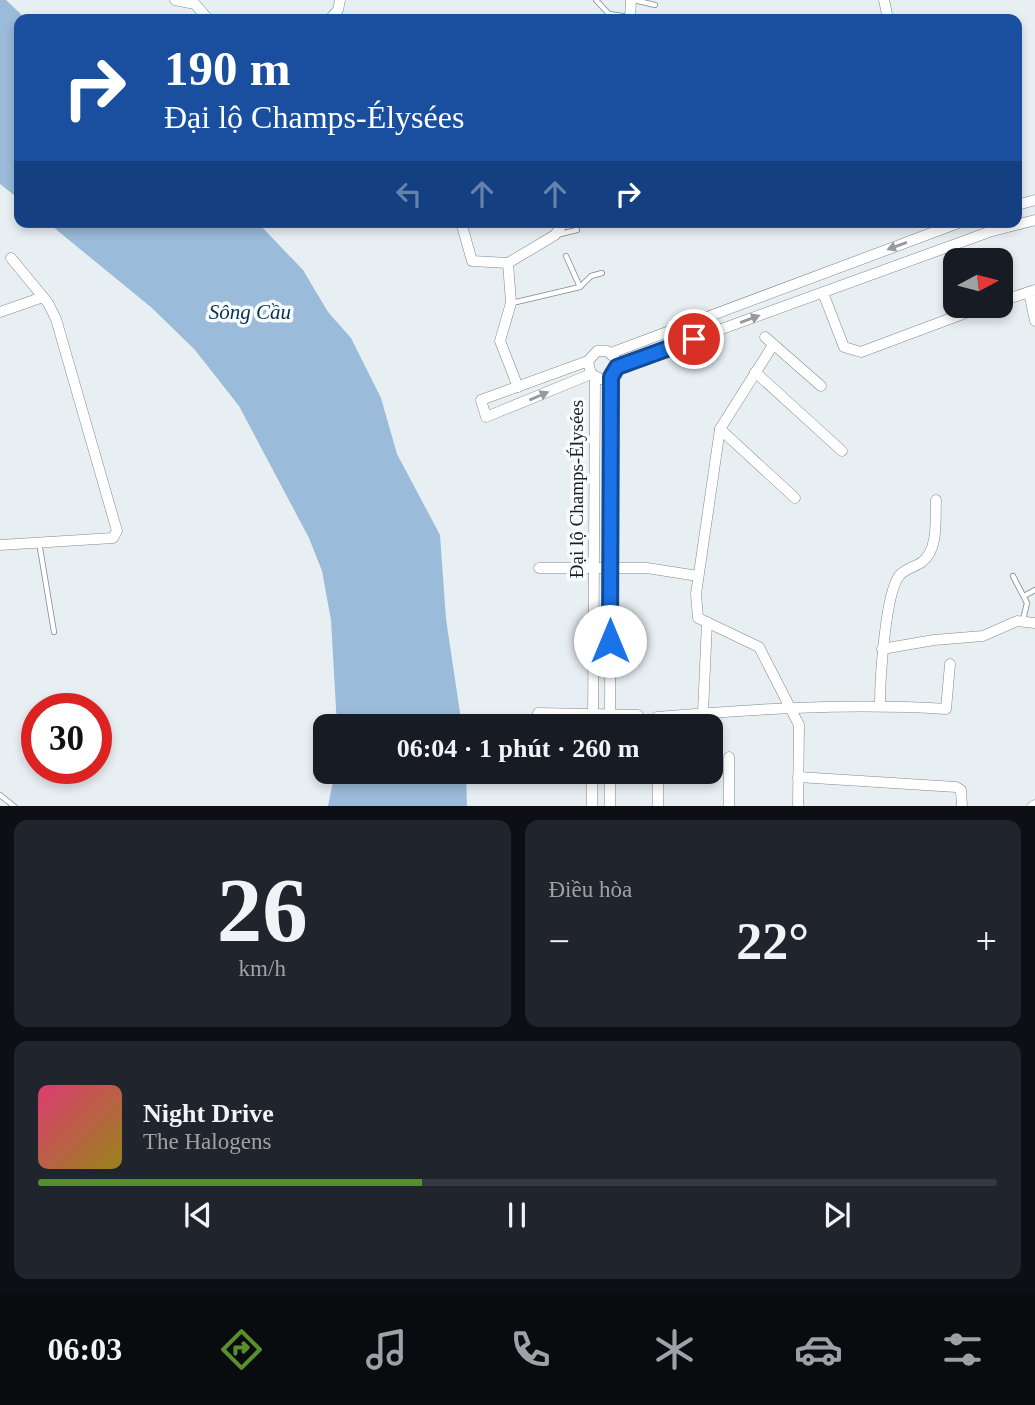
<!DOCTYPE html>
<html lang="vi">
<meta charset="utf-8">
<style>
body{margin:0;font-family:"Times New Roman",serif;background:#20242c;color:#f1f3f6;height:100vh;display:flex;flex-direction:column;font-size:26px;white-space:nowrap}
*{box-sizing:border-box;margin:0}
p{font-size:23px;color:#9ea1a6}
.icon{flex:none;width:38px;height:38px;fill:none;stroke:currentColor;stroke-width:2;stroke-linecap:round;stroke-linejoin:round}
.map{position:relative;height:806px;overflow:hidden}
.drawer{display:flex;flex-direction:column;gap:14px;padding:14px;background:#0d0f14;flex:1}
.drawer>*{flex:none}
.top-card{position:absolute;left:14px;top:14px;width:1008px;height:214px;border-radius:14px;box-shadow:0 4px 10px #0003;background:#1a4fa0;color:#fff;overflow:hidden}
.needle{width:46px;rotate:83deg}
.tools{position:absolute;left:943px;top:248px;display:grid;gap:14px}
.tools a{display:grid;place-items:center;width:70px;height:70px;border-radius:14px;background:#171b24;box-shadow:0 4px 10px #0003;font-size:35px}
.speed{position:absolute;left:21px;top:693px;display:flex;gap:14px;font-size:35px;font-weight:700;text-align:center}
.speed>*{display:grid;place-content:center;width:91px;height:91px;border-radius:50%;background:#171b24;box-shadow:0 4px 10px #0003;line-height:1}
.speed .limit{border:10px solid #d22;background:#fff;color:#111}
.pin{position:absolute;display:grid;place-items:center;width:60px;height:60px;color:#fff;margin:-30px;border:4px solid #fff;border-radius:50%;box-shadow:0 2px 7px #0007}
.me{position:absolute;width:77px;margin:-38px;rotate:0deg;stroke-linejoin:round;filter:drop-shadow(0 0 5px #0008)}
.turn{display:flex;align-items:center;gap:24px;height:147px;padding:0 35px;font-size:32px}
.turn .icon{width:91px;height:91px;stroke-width:2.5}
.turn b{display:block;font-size:49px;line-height:60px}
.lanes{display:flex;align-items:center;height:66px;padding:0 35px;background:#0003;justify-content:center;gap:35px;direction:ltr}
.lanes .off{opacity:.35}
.big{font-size:52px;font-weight:800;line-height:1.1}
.drawer .widget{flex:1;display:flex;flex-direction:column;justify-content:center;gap:10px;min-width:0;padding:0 24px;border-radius:14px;background:#20242c}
.drawer .dial{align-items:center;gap:0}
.dial b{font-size:91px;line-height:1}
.song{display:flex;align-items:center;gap:21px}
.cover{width:84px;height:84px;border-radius:10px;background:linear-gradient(135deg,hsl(340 70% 55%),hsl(50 70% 35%))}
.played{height:7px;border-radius:4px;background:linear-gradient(90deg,#568f2c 40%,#363941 40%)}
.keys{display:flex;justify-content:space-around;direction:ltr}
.heat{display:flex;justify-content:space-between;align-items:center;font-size:38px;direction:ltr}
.drawer .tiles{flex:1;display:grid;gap:14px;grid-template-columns:1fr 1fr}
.widget:last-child{grid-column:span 2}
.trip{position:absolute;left:313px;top:714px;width:410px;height:70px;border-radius:14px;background:#171b24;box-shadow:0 4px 10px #0003;font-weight:800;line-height:70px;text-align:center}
.tabs{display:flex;height:112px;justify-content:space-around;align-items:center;background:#090b0e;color:#9ea1a6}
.tabs .icon{width:49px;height:49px}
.tabs .selected{color:#568f2c}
.tabs b{font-size:32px;color:#f1f3f6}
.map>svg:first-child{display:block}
</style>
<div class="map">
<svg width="1035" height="807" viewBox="0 0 1035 807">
<rect width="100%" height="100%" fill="#e8eff3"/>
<g fill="#9abbd9">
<polygon points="0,0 6,0 26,19 19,19 19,199 0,184"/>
<polygon points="47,222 257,222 303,270 328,312 351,338 381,398 397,454 440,535 446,619 462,726 337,726 331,620 322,571 309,538 239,406 195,350 152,308"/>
<polygon points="335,772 466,772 467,806 328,806"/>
</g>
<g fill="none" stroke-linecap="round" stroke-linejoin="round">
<defs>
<g id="service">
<polyline points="596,0 609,14 629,17"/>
<polyline points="634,0 655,5"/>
<polyline points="556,235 577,230"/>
<polyline points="566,256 580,287"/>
<polyline points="512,303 580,287 591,276 602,273"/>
<polyline points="39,542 54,632"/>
<polyline points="1013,576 1027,603 1023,620"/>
<polyline points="1024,596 1035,590"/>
<polyline points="0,795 15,807"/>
</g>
<g id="minor">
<polyline points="175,0 195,4 208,19"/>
<polyline points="884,0 888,19"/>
<polyline points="330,19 338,10 340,0"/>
<polyline points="630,19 631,0"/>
<polyline points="1017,205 1035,200"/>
<polyline points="461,222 472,261 508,263"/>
<polyline points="1029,292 1035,321"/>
<polyline points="823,293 844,347 861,352 984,306"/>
<polyline points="1001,301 1035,290"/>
<polyline points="0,312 43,297"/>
<polyline points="765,337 821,386"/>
<polyline points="773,345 720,429 696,594 698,618 759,647 799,725 798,807"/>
<polyline points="611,353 961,222"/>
<polyline points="588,361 591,374 601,379"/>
<polyline points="617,367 989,232 1035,220"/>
<polyline points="755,372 842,451"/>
<polyline points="591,374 486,417 481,400 588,361 597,351 607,351 614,357"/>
<polyline points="518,387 500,341 511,303 508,263 555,235 564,222"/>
<polyline points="720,429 795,498"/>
<polyline points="0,545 113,538 117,531 56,319 48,303 11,258"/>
<polyline points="539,568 647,568 698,576"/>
<polyline points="882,649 934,640 983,636 1017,621 1035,623"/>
<path d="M880,705C880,680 885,595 899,576C904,569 915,567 922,562C939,549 935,519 936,500"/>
<polyline points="538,713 638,715"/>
<polyline points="703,713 707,622"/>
<polyline points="593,726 595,377"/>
<polyline points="610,726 611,377"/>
<path d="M657,726V717C754,709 849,703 946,709L950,664"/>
<polyline points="610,772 610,807"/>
<polyline points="658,772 658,807"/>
<polyline points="798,777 956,787 961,790 962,807"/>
<polyline points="592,807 592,772"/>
<polyline points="729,807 729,757"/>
<polyline points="1032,807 1035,805"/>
</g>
</defs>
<use href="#service" stroke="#82888c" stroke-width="6"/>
<use href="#minor" stroke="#82888c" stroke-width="11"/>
<use href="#service" stroke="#fff" stroke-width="4.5"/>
<use href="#minor" stroke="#fff" stroke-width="10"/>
</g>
<defs><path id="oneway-solid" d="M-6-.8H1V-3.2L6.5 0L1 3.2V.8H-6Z" transform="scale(1.75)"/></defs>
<g fill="#98999a">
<use href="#oneway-solid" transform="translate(897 246) rotate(160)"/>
<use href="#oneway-solid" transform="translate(750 319) rotate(-20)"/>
<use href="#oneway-solid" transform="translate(539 396) rotate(-23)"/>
</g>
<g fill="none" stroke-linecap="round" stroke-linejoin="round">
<defs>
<polyline id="route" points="610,641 611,377 617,367 694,339"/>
</defs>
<use href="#route" stroke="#114b97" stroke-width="18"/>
<use href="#route" stroke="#1a73e8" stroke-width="12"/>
</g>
<g text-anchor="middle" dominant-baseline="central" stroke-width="7" stroke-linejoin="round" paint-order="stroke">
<g font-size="19" fill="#1a1c1e" stroke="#f8fbfe">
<text transform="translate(576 489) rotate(-90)">Đại lộ Champs-Élysées</text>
</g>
<g font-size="21" font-style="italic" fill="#09304e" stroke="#f8fbfe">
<text x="250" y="312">Sông Cầu</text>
</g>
</g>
</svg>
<div class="tools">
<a><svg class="needle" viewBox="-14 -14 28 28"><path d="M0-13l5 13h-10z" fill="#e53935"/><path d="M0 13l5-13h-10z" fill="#9ea1a6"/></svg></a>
</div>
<div class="speed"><div class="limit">30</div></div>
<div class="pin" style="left:694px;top:339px;background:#d93025"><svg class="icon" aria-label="arrive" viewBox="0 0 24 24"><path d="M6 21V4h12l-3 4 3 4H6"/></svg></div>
<svg class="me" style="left:610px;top:641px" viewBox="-20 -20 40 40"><circle r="19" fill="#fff"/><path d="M0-13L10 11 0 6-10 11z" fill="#1a73e8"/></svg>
<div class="trip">06:04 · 1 phút · 260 m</div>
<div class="top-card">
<div class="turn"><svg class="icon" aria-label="right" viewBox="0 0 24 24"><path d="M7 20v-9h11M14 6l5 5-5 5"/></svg><div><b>190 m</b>Đại lộ Champs-Élysées</div></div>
<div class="lanes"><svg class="icon off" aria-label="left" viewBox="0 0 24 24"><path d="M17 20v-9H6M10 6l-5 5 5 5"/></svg><svg class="icon off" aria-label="ahead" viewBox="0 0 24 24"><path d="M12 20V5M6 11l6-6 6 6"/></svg><svg class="icon off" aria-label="ahead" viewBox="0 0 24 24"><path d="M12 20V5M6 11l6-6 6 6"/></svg><svg class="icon" aria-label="right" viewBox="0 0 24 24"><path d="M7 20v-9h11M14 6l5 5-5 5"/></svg></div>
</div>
</div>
<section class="drawer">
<div class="tiles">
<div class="widget dial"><b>26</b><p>km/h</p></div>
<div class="widget"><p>Điều hòa</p>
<div class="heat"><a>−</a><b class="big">22°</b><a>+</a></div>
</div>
<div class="widget">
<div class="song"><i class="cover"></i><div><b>Night Drive</b><p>The Halogens</p></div></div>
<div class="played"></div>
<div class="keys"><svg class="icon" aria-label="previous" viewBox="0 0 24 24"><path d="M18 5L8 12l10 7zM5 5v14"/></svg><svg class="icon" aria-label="pause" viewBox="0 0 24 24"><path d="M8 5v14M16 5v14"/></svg><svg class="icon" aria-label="next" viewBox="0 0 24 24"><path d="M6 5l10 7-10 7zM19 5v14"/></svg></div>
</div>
</div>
</section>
<nav class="tabs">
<b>06:03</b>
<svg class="icon selected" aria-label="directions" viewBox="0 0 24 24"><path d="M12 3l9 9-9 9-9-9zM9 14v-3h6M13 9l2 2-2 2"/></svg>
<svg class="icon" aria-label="music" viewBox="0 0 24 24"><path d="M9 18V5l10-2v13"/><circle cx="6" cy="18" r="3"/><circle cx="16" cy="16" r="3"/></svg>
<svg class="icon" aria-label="phone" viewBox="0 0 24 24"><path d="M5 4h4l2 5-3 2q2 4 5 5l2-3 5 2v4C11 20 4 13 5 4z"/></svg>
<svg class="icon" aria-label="climate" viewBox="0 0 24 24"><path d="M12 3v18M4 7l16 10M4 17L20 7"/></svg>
<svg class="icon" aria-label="car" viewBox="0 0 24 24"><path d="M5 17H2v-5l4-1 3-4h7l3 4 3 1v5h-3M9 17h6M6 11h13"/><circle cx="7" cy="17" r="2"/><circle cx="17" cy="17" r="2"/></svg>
<svg class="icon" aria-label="filters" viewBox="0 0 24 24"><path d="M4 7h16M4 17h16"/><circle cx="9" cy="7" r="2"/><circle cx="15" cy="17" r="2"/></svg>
</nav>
